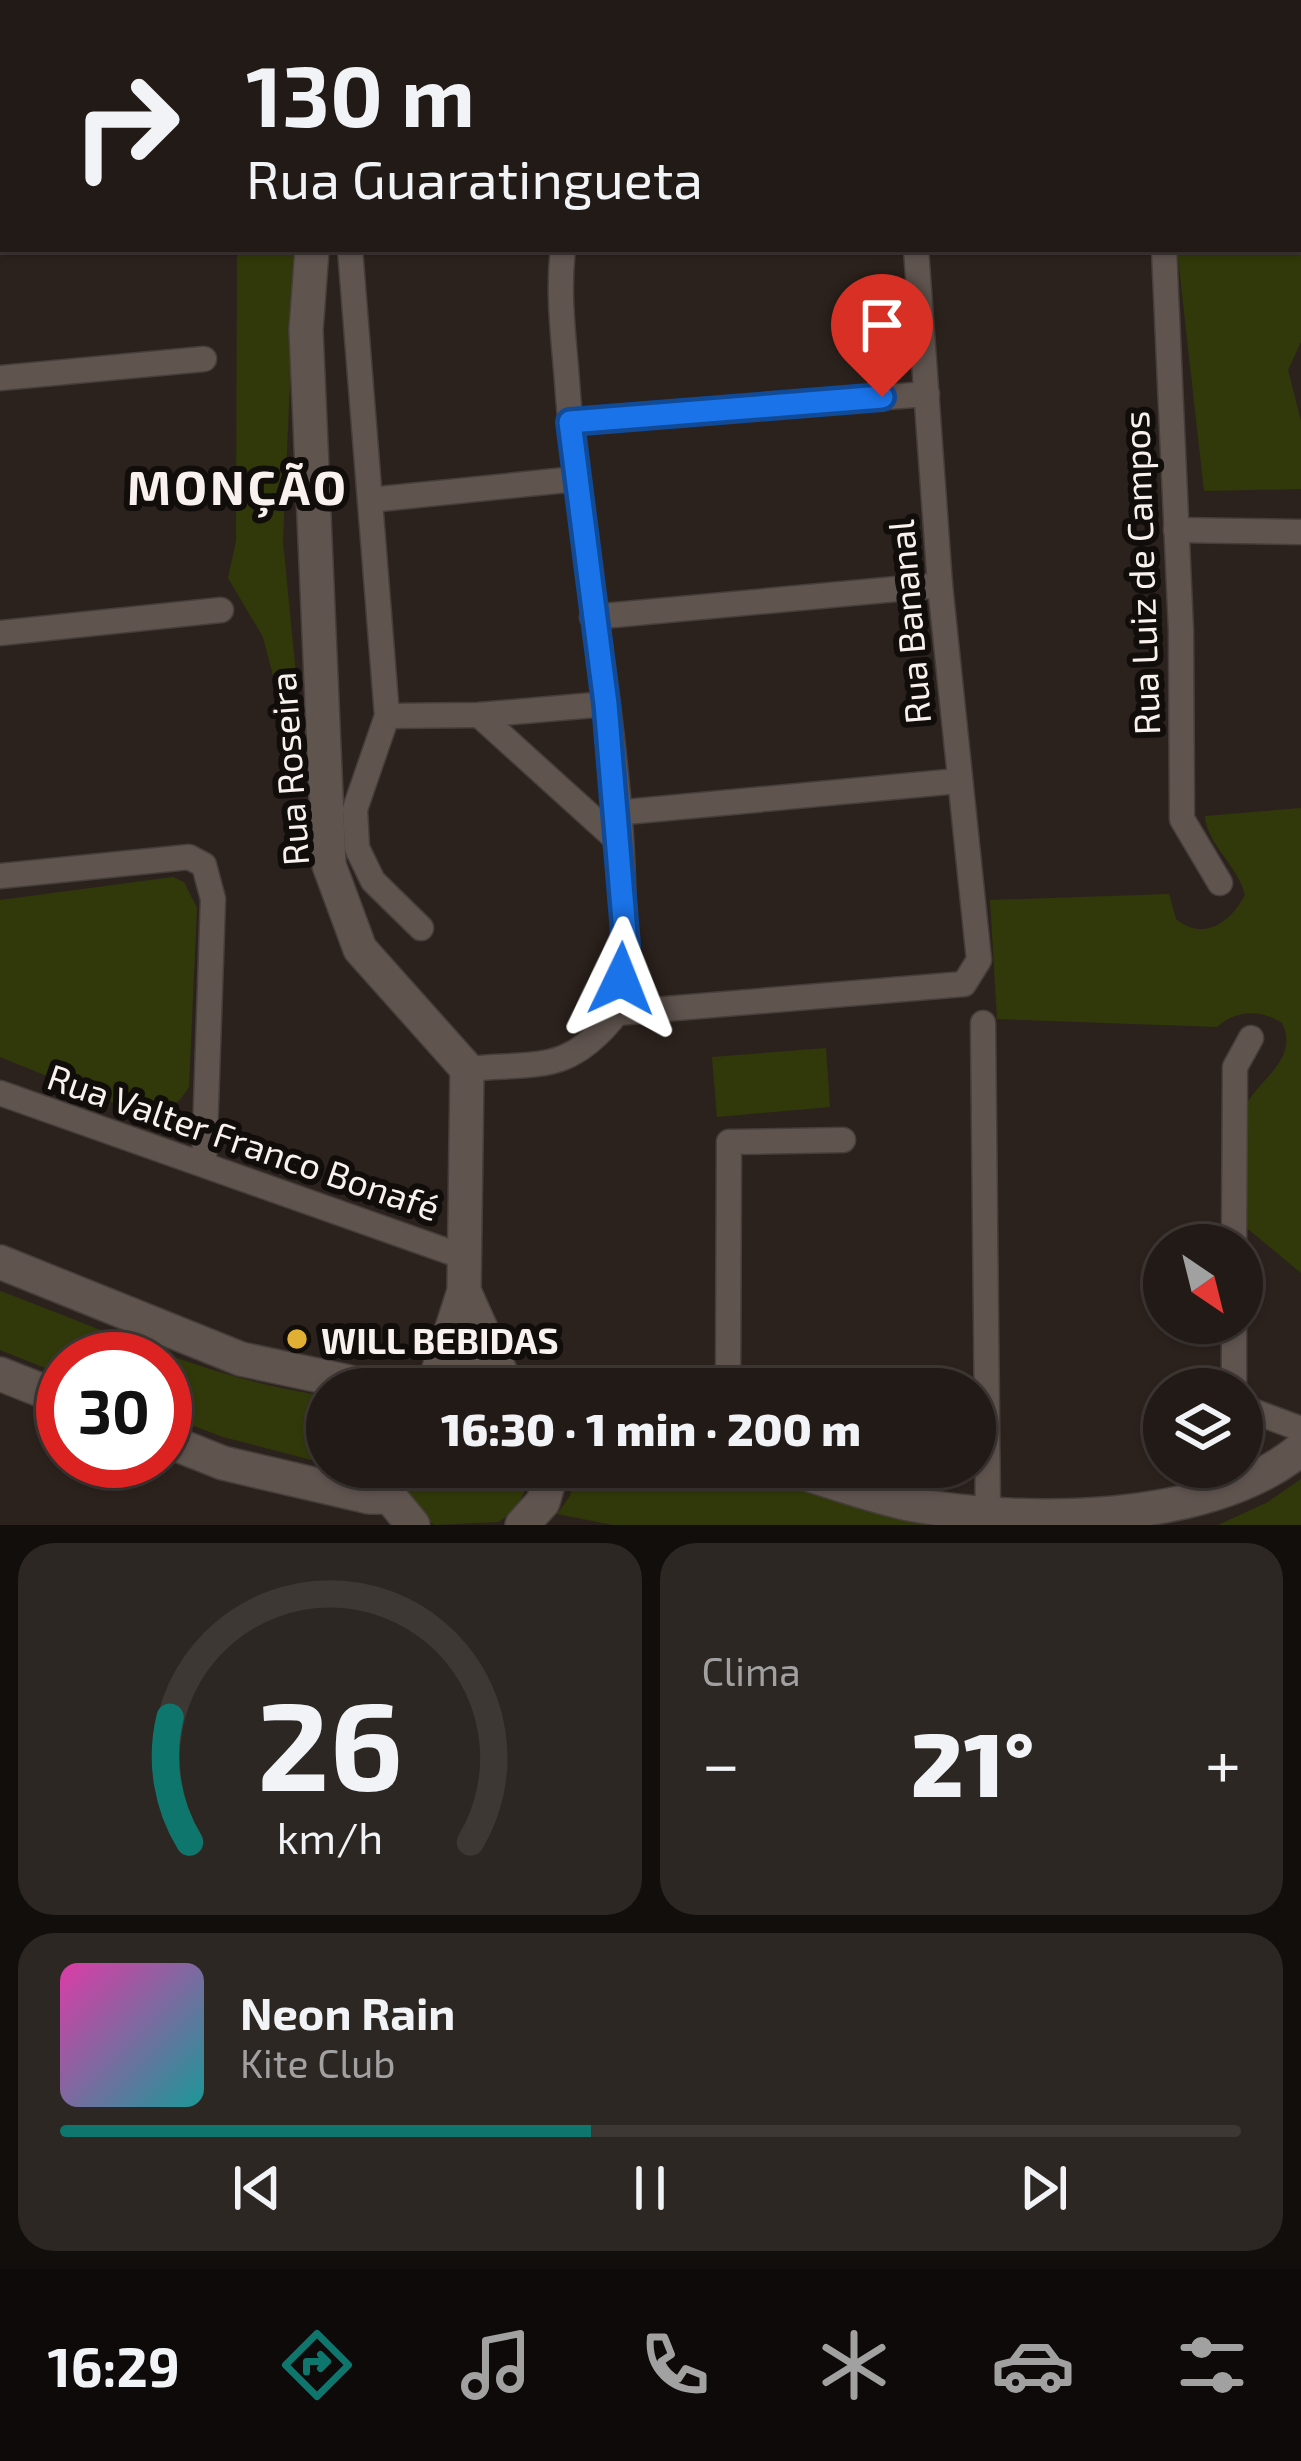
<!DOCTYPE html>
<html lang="pt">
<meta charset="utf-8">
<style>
body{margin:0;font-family:"Exo 2",sans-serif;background:#2d2723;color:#f1f3f6;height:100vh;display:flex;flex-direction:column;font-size:45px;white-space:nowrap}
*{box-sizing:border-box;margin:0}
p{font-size:39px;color:#a2a1a1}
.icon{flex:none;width:66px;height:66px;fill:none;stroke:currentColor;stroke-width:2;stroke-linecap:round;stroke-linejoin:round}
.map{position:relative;height:1525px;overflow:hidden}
.panel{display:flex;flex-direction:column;gap:18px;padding:18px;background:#120e0c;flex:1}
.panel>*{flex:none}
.top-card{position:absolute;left:0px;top:0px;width:1302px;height:252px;box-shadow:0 3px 9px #0004,0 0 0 3px #3e3835;background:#211a16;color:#f1f3f6;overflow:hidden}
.needle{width:78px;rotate:145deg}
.tools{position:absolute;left:1143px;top:1224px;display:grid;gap:24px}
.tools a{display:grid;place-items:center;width:120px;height:120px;border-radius:50%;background:#211a16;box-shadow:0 3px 9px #0004,0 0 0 3px #3e3835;font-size:60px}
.speed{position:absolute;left:36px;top:1332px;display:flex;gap:24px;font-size:60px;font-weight:700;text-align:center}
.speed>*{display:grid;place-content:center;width:156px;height:156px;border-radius:50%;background:#211a16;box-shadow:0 3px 9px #0004,0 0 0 3px #3e3835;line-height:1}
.speed .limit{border:18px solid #d22;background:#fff;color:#111}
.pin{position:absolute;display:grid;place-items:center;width:102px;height:102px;color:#fff;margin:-123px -51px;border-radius:50% 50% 50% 0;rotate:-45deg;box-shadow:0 0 12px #0007}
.pin .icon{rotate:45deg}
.me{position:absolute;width:132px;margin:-66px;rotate:2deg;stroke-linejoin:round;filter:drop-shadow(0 0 9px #0008)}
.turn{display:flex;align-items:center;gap:42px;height:252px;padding:0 48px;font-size:54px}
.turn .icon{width:156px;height:156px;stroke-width:2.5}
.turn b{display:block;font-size:84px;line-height:102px}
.big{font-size:90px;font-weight:800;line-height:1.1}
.panel .tile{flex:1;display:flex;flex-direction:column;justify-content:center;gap:18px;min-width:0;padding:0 42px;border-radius:36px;background:#2d2723}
.panel .dial{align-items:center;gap:0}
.dial svg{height:312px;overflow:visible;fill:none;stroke:#3e3835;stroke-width:7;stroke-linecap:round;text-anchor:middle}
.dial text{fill:#f1f3f6;stroke:none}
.song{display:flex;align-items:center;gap:36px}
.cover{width:144px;height:144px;border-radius:18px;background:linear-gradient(135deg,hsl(320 70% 55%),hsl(180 70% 35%))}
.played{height:12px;border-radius:6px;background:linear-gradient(90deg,#0f766e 45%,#3e3835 45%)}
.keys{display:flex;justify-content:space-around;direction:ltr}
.heat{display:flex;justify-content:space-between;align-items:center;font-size:66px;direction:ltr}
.panel .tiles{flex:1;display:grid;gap:18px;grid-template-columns:1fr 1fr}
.tile:last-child{grid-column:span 2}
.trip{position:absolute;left:306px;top:1368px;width:690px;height:120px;border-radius:60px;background:#211a16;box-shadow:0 3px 9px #0004,0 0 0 3px #3e3835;font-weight:800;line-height:120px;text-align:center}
.dock{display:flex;height:192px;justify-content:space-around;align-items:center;background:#0d0a09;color:#a2a1a1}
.dock .icon{width:84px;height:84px}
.dock .on{color:#0f766e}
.dock b{font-size:54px;color:#f1f3f6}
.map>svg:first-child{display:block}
</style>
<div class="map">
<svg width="1301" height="1525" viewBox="0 0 1301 1525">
<rect width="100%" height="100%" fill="#2c221d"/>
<g fill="#31390a">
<polygon points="237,249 296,249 283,541 306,778 300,779 263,637 228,578 236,541"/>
<polygon points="1177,249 1301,249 1301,342 1288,370 1301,421 1301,489 1204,491"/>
<path d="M1301,808V1273L1242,1224C1242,1199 1236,1121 1247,1103C1263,1077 1299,1057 1282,1023C1261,1009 1235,1010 1217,1027L997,1019L990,900L1169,894L1176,919C1204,942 1231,922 1245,895C1238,865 1207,845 1205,816Z"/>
<path d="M173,877L184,882L197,908L189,1087C175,1109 162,1116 136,1112L0,1057V900Z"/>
<polygon points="826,1048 830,1107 717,1117 712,1057"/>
<path d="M0,1291C105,1330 215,1381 327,1396V1464L223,1437L165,1415V1359H63V1375L0,1350Z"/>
<polygon points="394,1467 535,1467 535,1468 517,1508 499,1522 434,1525 416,1512"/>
<polygon points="574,1467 712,1467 938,1525 613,1525 557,1514 570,1496"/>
<polygon points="1301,1479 1301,1525 1218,1525 1268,1502"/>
</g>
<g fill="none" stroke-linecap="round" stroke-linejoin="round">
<defs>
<g id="street">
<polyline points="654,3 654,0"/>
<polyline points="0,17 3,18"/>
<polyline points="0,132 3,131"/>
<polyline points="350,249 387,716 355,809 357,848 373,881 421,928"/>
<path d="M563,249C557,297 565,347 568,395C583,591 643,821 617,1013"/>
<polyline points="1164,249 1181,631 1182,819 1220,883"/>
<polyline points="0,378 204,359"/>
<polyline points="570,421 927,394"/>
<polyline points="370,500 576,479"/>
<polyline points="1176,530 1301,532"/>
<polyline points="592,617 940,585"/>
<polyline points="0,633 221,610"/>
<polyline points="479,715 617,840"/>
<polyline points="387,716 479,715 606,704"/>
<polyline points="615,813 958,781"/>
<polyline points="0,876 189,857 204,865 213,899 204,1164"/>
<polyline points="617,1013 964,984 979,960 940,585 916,249"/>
<polyline points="983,1023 988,1516"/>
<path d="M467,1069C539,1062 568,1075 617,1013"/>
<polyline points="0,1093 464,1257"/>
<polyline points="1234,1245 1235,1067 1251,1038"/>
<polyline points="728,1389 729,1142 843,1140"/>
<polyline points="1234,1389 1234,1323"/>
<polyline points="1242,1407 1301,1429"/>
</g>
<g id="secondary">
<polyline points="1151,0 1156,3"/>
<polyline points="1211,0 1218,3"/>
<polyline points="395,3 396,0"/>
<polyline points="1299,40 1301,41"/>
<polyline points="1299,98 1301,99"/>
<polyline points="312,249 306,330 329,865 360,949 467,1069 464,1291 435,1381"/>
<polyline points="0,1262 241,1359 382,1389"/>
<polyline points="464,1291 505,1382"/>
<polyline points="0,1374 63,1399"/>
<path d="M422,1388C452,1370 487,1369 516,1389"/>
<polyline points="165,1440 223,1463 369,1497 390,1497"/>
<polyline points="383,1467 390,1497 413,1525"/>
<path d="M784,1467C825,1479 867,1495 909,1504C1026,1525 1209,1525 1301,1449"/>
<polyline points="522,1525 543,1502 553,1467"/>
</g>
</defs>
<use href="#street" stroke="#463e3a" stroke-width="27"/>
<use href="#secondary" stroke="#463e3a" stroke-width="36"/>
<use href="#street" stroke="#60544f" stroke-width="24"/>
<use href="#secondary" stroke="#60544f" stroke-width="33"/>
</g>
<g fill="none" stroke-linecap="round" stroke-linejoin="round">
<defs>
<polyline id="route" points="621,979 626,945 606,704 570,422 882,397"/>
</defs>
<use href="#route" stroke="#114b97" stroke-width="30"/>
<use href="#route" stroke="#1a73e8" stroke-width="21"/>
</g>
<circle fill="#e1af34" stroke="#110d0a" stroke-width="4.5" cx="297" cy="1339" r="12"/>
<g text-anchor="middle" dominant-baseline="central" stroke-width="12" stroke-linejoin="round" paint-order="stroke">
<g font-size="36" fill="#f8f1ed" stroke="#110d0a">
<text transform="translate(1140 573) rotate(-92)">Rua Luiz de Campos</text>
<text transform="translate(908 622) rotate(-95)">Rua Bananal</text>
<text transform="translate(288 769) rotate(-94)">Rua Roseira</text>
<text transform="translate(244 1141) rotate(19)">Rua Valter Franco Bonafé</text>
</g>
<g font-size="36" font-weight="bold" fill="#f8f1ed" stroke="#110d0a" text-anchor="start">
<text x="321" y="1339">WILL BEBIDAS</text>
</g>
<g font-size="48" font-weight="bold" letter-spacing="3" fill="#f8f1ed" stroke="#110d0a">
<text x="238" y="486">MONÇÃO</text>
</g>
</g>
</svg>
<div class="tools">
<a><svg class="needle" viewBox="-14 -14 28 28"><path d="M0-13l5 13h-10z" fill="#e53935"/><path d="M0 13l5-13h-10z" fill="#a2a1a1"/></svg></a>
<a><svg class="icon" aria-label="layers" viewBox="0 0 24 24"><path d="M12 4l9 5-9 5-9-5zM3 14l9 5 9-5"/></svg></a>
</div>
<div class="speed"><div class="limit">30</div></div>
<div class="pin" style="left:882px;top:397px;background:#d93025"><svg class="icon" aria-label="arrive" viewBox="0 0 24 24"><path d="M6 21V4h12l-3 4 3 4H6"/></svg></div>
<svg class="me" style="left:621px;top:979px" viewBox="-20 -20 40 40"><path d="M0-17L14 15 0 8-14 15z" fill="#1a73e8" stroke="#fff" stroke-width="4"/></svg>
<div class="trip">16:30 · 1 min · 200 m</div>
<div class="top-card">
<div class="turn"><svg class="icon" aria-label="right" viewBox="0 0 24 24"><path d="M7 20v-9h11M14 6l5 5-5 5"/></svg><div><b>130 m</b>Rua Guaratingueta</div></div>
</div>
</div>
<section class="panel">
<div class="tiles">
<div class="tile dial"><svg viewBox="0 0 100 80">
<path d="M14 69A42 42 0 1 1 86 69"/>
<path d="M14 69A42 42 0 0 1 9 37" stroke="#0f766e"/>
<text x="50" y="56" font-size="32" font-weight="700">26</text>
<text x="50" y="72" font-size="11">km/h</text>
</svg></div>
<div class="tile"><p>Clima</p>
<div class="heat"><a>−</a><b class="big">21°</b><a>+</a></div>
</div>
<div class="tile">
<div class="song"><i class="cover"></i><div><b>Neon Rain</b><p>Kite Club</p></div></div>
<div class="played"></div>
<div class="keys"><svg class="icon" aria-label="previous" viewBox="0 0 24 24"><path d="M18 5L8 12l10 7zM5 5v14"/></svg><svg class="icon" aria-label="pause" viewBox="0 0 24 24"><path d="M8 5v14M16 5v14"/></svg><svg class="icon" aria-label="next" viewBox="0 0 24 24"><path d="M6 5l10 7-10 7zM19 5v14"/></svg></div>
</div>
</div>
</section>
<nav class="dock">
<b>16:29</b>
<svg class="icon on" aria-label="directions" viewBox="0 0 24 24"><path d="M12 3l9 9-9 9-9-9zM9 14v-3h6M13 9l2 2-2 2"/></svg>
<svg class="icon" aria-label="music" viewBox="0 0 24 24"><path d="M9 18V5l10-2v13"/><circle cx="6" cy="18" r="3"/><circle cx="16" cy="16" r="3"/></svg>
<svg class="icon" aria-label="phone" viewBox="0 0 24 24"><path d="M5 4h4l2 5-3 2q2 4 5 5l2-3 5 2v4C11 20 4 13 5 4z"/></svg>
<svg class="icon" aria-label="climate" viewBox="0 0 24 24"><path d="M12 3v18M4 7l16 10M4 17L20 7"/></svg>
<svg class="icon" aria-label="car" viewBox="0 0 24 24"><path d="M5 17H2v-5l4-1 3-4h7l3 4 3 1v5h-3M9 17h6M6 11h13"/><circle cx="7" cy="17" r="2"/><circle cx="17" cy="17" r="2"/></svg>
<svg class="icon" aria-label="filters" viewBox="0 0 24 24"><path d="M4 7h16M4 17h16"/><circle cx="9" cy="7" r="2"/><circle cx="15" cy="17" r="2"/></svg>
</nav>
